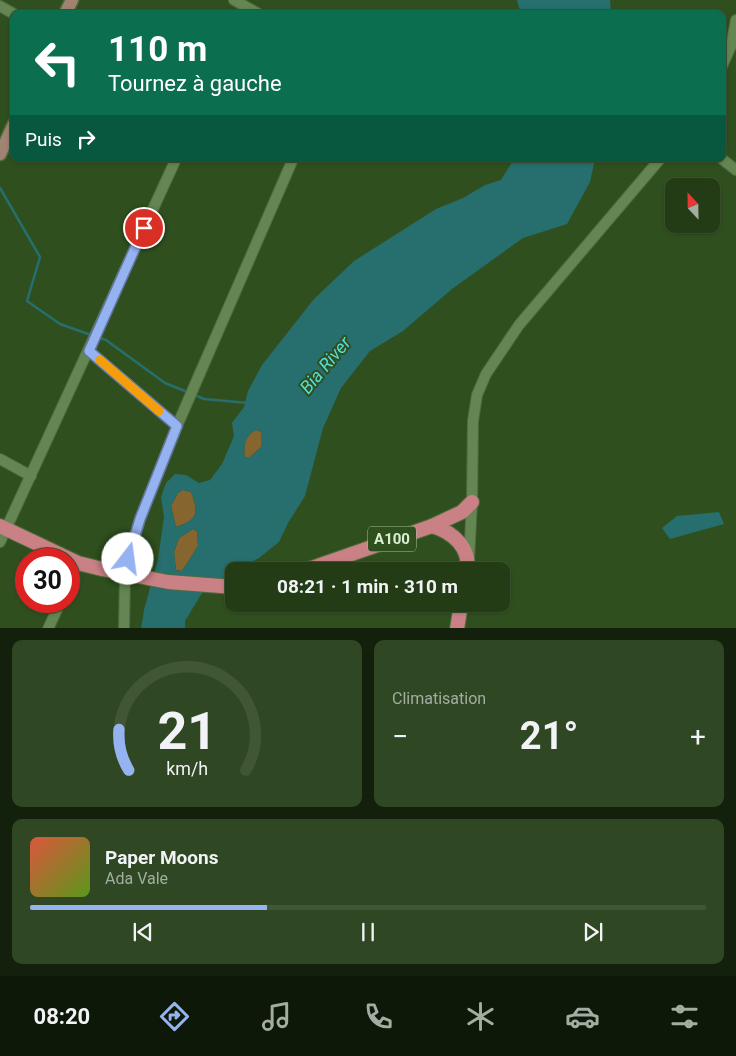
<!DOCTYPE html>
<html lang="fr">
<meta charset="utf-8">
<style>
body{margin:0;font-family:Roboto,sans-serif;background:#2f4723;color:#f1f3f6;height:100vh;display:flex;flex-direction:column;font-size:19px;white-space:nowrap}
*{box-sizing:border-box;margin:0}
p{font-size:16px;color:#a3ada1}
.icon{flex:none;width:28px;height:28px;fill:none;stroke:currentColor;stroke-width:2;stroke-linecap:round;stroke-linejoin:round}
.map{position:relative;height:628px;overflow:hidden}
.panel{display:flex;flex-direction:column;gap:12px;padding:12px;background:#13210c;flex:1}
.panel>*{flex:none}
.banner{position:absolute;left:10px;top:10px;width:716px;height:152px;border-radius:10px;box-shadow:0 1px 4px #0004,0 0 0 1px #405635;background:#0b6e4f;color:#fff;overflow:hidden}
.needle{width:32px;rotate:338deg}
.buttons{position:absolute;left:665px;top:178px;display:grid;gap:10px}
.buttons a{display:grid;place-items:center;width:55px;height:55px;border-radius:10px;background:#233c16;box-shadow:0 1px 4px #0004,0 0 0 1px #405635;font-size:25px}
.speed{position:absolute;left:15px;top:548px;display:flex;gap:10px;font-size:25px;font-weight:700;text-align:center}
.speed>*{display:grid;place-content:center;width:65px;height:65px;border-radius:50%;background:#233c16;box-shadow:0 1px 4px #0004,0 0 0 1px #405635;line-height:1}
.speed .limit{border:8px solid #d22;background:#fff;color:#111}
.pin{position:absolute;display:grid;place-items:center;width:42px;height:42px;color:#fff;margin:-21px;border:2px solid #fff;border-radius:50%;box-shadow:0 1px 5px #0007}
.me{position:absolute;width:55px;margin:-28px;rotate:15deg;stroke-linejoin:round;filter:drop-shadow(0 0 4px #0008)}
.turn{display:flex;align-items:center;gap:18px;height:105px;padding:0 15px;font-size:22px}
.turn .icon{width:65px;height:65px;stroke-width:2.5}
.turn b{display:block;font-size:35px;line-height:42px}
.then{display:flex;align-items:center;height:48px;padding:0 15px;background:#0003;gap:10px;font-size:19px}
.big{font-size:38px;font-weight:700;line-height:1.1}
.panel .widget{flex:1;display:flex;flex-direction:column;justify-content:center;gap:8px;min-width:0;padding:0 18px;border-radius:10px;background:#2f4723}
.panel .dial{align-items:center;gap:0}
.dial svg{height:130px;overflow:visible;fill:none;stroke:#405635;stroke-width:7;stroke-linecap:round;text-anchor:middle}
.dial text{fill:#f1f3f6;stroke:none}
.song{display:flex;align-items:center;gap:15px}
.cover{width:60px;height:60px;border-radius:8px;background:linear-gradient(135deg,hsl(10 70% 55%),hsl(90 70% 35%))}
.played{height:5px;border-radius:2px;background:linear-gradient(90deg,#95b2f1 35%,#405635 35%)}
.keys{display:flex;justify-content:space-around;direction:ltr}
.heat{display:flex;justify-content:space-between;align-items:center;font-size:28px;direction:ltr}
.panel .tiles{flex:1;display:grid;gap:12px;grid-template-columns:1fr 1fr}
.widget:last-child{grid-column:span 2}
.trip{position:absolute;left:225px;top:562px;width:285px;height:50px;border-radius:10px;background:#233c16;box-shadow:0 1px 4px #0004,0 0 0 1px #405635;font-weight:700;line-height:50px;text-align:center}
.dock{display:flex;height:80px;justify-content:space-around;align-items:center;background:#0e1809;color:#a3ada1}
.dock .icon{width:35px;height:35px}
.dock .current{color:#95b2f1}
.dock b{font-size:22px;color:#f1f3f6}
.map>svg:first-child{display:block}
</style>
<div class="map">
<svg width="736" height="629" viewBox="0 0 736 629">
<rect width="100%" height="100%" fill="#2f501e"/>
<g fill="#87652f">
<path d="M256,430L262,432L261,447L249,458L245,457C243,445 245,436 256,430Z"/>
<path d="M183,490L191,492C199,513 198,520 176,527L171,506L178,493Z"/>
<polygon points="193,529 197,532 198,546 182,571 176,570 174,552 179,538"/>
</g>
<g fill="#276e6f" fill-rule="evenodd">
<polygon points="517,0 610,0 611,14 521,14"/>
<path d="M512,159H595L590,182L567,224L523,238L452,289L403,331L370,351L341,388L323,428L305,496L288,523L279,542L259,558L234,571L202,593L185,621V628L141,629L144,610L158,559L164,517L161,497L166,483L175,474L186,475L199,483L210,480L222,464L234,436L232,423L244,407L248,391L262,365L314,299L354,261L436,209L463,198L485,185L501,180L511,164ZM256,430L261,432V447L249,458L245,457C243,445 245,436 256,430ZM183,490L191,492C199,512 198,520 176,527L171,506L178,493ZM193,529L197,532L198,546L182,571L176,570L174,552L179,538Z"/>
<polygon points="719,512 724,524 670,539 662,528 677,516"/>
</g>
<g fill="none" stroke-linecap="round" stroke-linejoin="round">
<g stroke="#276e6f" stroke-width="2.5">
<polyline points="0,188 40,257 27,301 60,324 91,335"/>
<polyline points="97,337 106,340 165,383 190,393"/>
<polyline points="195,395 204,399 248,403"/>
</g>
<defs>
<g id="minor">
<polyline points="234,0 259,14"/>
<polyline points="0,6 14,14"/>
<polyline points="722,66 731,46 736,20"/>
<polyline points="722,159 736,170"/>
<polyline points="89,351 177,426"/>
<polyline points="0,459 31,476"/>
<polyline points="0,542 176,159"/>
<polyline points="469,559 472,502 473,421 477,395 486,374 519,325 660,159"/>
<polyline points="69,584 78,563"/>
<polyline points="48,629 61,601"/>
<polyline points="124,629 125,573 140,519 177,426 293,159"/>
</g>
<g id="major">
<polyline points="65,14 72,0"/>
<polyline points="0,154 14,124"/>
</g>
<g id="highway">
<polyline points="0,526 78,563 102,569 168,582 234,587"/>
<polyline points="432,526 462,512 472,502"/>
<path d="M303,571L432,526C453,532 471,548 467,571"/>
<polyline points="457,629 461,604"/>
</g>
</defs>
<use href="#minor" stroke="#506c3f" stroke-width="12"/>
<use href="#major" stroke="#506c3f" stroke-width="15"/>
<use href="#highway" stroke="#506c3f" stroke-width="16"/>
<use href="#minor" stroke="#638652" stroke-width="10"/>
<use href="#major" stroke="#a18371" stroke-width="12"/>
<use href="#highway" stroke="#ca8185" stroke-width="14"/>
</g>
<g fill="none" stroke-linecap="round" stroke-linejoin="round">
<defs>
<polyline id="route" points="128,559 140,519 177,426 89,351 144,228"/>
</defs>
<use href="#route" stroke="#61749d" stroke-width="12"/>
<use href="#route" stroke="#95b2f1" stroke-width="9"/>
<polyline stroke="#f59e0b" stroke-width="9" points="100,360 159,411"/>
</g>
<g text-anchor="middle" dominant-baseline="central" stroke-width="4" stroke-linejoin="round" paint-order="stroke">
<rect fill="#2f501e" stroke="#a7bf9b" stroke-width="1" x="368" y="526.5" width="48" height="25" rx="4"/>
<g font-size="15" font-weight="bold" fill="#daeed1">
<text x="392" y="539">A100</text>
</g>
<g font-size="18" font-style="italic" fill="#54dcde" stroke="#2f501e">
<text transform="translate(325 365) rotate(-50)">Bia River</text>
</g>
</g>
</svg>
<div class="buttons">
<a><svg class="needle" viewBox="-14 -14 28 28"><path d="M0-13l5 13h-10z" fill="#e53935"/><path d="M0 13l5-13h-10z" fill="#a3ada1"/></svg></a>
</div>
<div class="speed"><div class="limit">30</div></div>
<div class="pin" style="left:144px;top:228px;background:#d93025"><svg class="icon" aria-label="arrive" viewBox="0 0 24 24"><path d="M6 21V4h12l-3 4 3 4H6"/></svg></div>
<svg class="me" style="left:128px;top:559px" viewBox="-20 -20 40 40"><circle r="19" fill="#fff"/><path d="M0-13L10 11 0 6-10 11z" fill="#95b2f1"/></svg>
<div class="trip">08:21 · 1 min · 310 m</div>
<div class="banner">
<div class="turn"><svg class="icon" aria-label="left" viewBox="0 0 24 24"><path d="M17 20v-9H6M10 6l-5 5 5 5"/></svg><div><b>110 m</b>Tournez à gauche</div></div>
<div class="then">Puis<svg class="icon" aria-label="right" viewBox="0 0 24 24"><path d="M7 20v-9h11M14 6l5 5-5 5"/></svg></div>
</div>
</div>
<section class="panel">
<div class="tiles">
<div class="widget dial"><svg viewBox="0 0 100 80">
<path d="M14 69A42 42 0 1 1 86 69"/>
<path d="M14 69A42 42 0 0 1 8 44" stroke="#95b2f1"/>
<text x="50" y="56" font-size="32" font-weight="700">21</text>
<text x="50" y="72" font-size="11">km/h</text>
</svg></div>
<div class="widget"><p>Climatisation</p>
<div class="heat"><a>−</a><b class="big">21°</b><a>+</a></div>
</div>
<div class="widget">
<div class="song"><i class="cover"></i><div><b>Paper Moons</b><p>Ada Vale</p></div></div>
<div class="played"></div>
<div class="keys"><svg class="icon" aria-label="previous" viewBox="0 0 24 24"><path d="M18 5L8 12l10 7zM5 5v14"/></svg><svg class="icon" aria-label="pause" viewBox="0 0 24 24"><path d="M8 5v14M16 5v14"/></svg><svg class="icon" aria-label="next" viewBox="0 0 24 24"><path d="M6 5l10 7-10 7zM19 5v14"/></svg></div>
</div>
</div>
</section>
<nav class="dock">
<b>08:20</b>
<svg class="icon current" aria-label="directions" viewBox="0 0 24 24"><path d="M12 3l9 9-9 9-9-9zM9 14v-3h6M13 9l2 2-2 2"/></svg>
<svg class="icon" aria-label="music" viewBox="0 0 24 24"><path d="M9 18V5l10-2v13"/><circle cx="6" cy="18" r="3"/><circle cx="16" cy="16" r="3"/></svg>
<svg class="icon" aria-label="phone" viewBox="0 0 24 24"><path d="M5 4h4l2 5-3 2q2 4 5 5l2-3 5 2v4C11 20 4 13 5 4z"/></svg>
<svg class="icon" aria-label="climate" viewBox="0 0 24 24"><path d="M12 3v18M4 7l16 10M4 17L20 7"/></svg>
<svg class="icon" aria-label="car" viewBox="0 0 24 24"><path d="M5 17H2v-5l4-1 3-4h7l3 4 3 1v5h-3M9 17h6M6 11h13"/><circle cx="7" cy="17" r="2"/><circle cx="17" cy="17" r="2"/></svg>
<svg class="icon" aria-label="filters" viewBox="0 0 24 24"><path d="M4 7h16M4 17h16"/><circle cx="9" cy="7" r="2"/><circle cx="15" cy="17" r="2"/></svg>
</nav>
